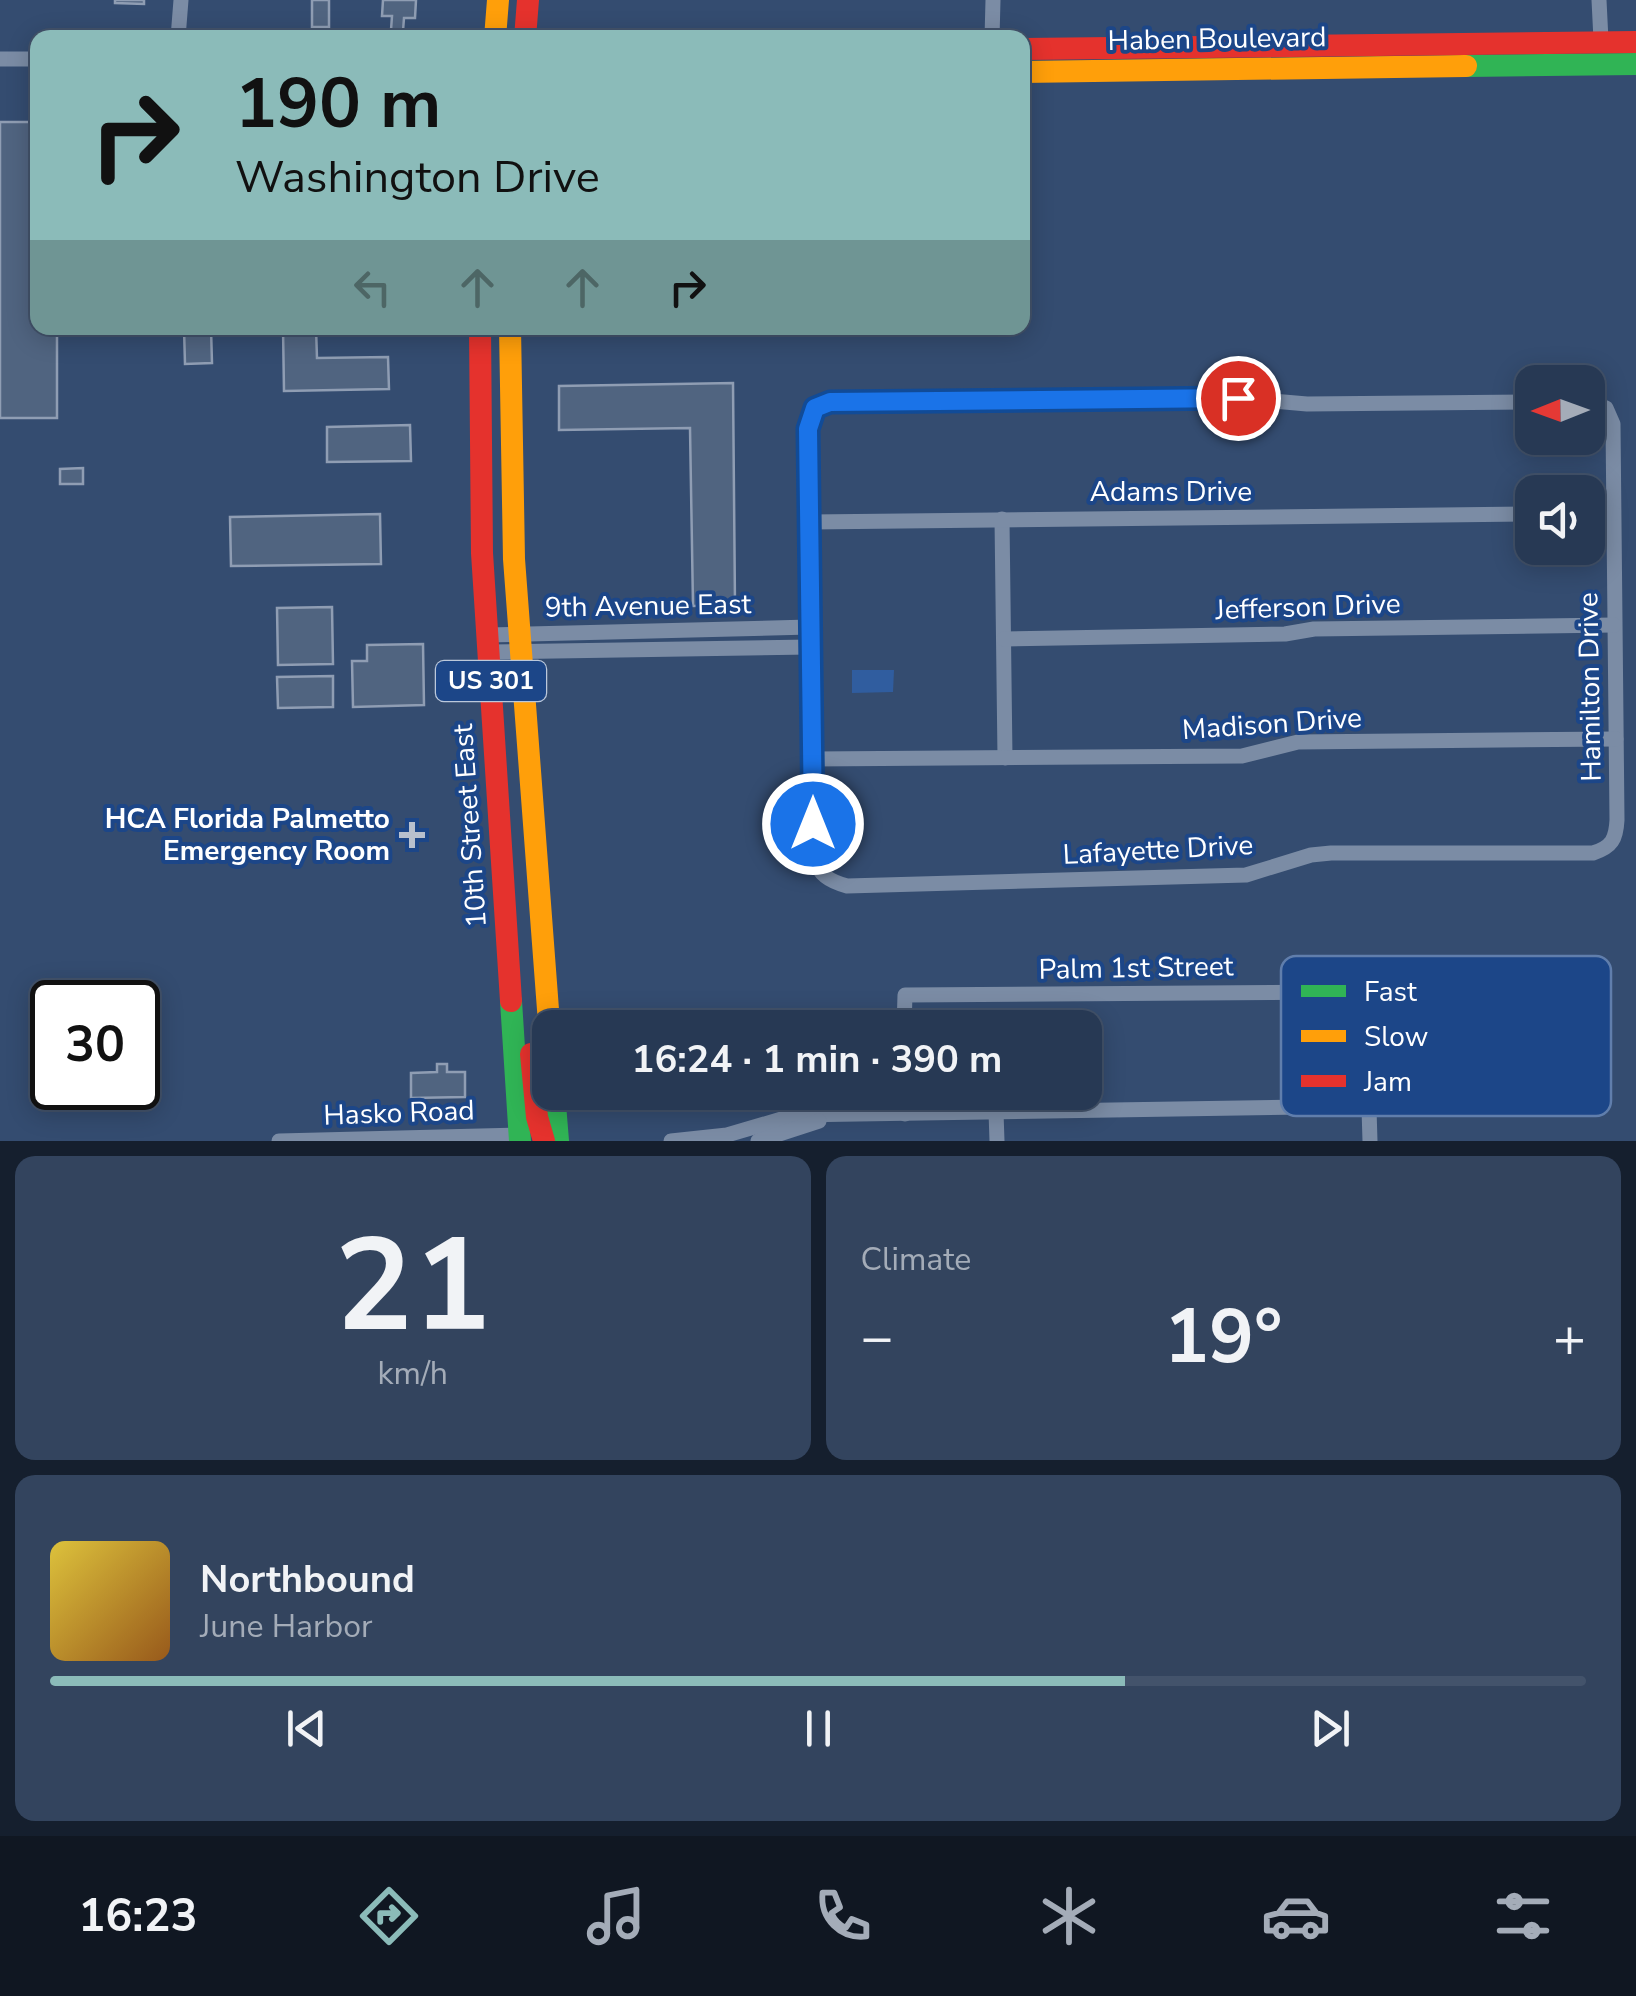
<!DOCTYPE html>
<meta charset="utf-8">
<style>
body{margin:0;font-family:"Nunito Sans",sans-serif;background:#33445e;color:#f1f3f6;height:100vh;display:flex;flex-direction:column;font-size:38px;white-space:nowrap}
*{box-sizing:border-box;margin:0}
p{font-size:32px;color:#a4acb8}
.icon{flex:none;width:55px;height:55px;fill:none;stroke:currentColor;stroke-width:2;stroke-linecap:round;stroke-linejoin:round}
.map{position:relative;height:1141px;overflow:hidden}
.side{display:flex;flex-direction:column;gap:15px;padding:15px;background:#151f2e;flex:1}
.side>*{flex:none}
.banner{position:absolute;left:30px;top:30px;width:1000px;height:305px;border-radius:20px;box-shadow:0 5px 25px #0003,0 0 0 2px #43536b;background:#8bbbb9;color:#111;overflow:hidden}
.needle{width:65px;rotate:269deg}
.controls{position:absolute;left:1515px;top:365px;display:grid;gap:20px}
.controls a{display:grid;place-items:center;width:90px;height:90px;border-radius:20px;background:#273954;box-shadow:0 5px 25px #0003,0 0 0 2px #43536b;font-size:50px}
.speed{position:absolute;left:30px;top:980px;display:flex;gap:20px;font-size:50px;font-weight:700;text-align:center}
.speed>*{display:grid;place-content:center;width:130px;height:130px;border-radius:50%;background:#273954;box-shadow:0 5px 25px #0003,0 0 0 2px #43536b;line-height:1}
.speed .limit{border:5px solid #111;border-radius:15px;background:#fff;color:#111}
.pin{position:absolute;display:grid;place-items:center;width:85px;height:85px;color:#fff;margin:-42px;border:5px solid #fff;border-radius:50%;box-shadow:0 2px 10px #0007}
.me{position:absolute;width:110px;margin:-55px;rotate:0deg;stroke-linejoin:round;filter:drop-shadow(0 0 8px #0008)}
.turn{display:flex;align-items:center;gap:35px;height:210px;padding:0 40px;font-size:45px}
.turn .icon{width:130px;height:130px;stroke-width:2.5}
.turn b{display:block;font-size:70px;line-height:85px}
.lanes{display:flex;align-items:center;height:95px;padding:0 40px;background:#0003;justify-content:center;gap:50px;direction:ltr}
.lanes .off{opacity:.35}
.big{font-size:75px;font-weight:700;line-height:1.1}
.side .tile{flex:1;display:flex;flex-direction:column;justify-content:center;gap:15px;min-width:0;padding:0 35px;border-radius:20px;background:#33445e}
.side .dial{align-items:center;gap:0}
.dial b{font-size:130px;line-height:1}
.song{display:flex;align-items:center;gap:30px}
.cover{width:120px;height:120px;border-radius:15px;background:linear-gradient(135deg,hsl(50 70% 55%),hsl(30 70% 35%))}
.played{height:10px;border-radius:5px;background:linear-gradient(90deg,#8bbbb9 70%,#43536b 70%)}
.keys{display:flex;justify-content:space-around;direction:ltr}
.heat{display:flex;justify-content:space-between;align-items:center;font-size:55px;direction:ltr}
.side .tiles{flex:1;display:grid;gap:15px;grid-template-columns:1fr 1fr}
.tile:last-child{grid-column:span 2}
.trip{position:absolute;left:532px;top:1010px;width:570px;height:100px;border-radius:20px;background:#273954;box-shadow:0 5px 25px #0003,0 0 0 2px #43536b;font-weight:700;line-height:100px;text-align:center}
.tab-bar{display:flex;height:160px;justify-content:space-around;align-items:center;background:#101722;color:#a4acb8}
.tab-bar .icon{width:70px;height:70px}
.tab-bar .current{color:#8bbbb9}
.tab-bar b{font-size:45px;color:#f1f3f6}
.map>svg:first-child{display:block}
</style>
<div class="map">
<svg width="1636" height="1141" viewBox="0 0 1636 1141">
<rect width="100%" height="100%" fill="#344c70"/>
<polygon fill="#305d9f" points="852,670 894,670 893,692 852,693"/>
<g fill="#506480" stroke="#8f9db3" stroke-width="2.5">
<polygon points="115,0 144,0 144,4 115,3"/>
<rect x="312" y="0" width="17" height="27"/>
<polygon points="383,0 416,0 415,18 404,18 403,31 391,30 392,16 382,16"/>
<polygon points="0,122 38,122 38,328 57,328 57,418 0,418"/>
<polygon points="184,328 211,328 212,363 185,364"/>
<polygon points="283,328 316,328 317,358 388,357 389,389 284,391"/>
<polygon points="733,383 735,605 693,606 690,428 559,430 559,386"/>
<polygon points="410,425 411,461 327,462 327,427"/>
<polygon points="83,468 83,484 60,484 60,469"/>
<polygon points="380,514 381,564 231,566 230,517"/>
<polygon points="332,607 333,664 278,665 277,608"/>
<polygon points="423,644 424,705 353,707 352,661 367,661 367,645"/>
<polygon points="333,676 333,707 278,708 277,677"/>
<polygon points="437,1064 447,1064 447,1072 465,1072 465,1097 411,1098 411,1073 437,1072"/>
</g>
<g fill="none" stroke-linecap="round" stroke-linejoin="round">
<g stroke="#7b8ca5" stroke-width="15">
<polyline points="1599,0 1601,40"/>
<polyline points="178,38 181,0"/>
<polyline points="992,38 993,0"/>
<polyline points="0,59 38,59"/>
<path d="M1532,402L1307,404L1238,398L822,404L810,417L808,429L813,856C819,875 829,881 847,886L1246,875L1311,855L1331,853H1593C1612,847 1616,839 1617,820L1613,424L1606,408L1588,401"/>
<polyline points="1588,513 1613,513"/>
<polyline points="1002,519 1005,758"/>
<polyline points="810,522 1532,514"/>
<polyline points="488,635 810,627"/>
<polyline points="1004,639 1285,634 1314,629 1614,625"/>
<polyline points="489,652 810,647"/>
<polyline points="813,759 1242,756 1298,742 1616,739"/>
<polyline points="904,1028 905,995 1347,992 1358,996 1366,1011 1370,1141"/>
<polyline points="905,1092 905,1114"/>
<polyline points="996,1112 997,1141"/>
<polyline points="279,1141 520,1135"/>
<polyline points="671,1141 727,1135 795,1115 1369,1106"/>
<polyline points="758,1141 819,1121"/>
</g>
<g stroke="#30b455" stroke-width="22">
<polyline points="1466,66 1636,64"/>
<polyline points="511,1001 520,1141"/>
<polyline points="554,1092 558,1141"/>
</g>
<g stroke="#ff9f0a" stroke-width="22">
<polyline points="495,38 498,0"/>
<polyline points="1022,72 1466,66"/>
<polyline points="510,328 514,559 550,1036"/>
</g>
<g stroke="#e5322d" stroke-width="22">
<polyline points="525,38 528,0"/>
<polyline points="1022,49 1636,42"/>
<polyline points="480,328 482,553 511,1001"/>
<polyline points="531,1054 537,1117 544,1141"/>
</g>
</g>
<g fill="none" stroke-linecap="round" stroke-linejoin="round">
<defs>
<polyline id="route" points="813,824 808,429 815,408 830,402 1238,398"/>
</defs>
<use href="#route" stroke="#114b97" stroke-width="25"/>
<use href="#route" stroke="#1a73e8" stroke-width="18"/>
</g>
<path fill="#b8c0cd" stroke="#1c4688" stroke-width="4" d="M407 820h10v10h10v10h-10v10h-10v-10h-10v-10h10z"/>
<g text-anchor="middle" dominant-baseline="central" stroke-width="8" stroke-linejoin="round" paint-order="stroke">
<rect fill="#1c4688" stroke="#bbc8db" stroke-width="2.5" x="436" y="661" width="110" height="40" rx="8"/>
<g font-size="25" font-weight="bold" fill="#fff">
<text x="491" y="681">US 301</text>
</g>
<g font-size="28" fill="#fff" stroke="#1c4688">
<text transform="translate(1217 39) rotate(-1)">Haben Boulevard</text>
<text x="1171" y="492">Adams Drive</text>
<text transform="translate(648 606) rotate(-1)">9th Avenue East</text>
<text transform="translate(1308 607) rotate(-2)">Jefferson Drive</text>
<text transform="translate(1590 687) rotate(-91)">Hamilton Drive</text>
<text transform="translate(1272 724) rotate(-4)">Madison Drive</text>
<text transform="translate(470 826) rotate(-94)">10th Street East</text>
<text transform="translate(1158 850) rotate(-3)">Lafayette Drive</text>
<text transform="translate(1136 968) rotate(-1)">Palm 1st Street</text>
<text transform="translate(399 1113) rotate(-2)">Hasko Road</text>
</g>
<g font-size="28" font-weight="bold" fill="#fff" stroke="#1c4688" text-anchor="end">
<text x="390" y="819">HCA Florida Palmetto<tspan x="390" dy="32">Emergency Room</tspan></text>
</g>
</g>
<rect x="1281" y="956" width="330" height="160" rx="15" fill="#1c4688" stroke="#607eac" stroke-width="2.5"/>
<rect x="1301" y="985" width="45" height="12" fill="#30b455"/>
<rect x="1301" y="1030" width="45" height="12" fill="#ff9f0a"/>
<rect x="1301" y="1075" width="45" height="12" fill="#e5322d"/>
<g font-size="28" fill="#fff">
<text x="1364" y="1001">Fast</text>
<text x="1364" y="1046">Slow</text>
<text x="1364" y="1091">Jam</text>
</g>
</svg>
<div class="controls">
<a><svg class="needle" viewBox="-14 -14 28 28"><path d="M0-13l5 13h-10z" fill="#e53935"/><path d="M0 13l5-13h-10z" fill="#a4acb8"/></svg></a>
<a><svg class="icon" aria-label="sound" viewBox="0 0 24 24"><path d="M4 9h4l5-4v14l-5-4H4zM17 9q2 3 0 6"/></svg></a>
</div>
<div class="speed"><div class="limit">30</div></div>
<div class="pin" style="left:1238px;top:398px;background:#d93025"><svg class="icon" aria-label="arrive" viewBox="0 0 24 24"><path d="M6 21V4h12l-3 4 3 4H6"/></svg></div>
<svg class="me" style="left:813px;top:824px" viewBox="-20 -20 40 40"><circle r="17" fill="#1a73e8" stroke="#fff" stroke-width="3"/><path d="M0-11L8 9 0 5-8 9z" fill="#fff"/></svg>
<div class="trip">16:24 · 1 min · 390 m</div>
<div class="banner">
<div class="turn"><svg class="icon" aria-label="right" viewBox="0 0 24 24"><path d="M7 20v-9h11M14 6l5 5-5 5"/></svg><div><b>190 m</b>Washington Drive</div></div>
<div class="lanes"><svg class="icon off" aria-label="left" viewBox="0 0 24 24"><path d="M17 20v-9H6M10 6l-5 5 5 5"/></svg><svg class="icon off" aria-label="ahead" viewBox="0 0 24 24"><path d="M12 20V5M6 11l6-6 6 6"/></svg><svg class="icon off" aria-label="ahead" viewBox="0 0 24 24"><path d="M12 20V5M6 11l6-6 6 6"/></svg><svg class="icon" aria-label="right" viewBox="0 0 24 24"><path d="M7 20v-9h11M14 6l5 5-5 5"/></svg></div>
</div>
</div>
<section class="side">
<div class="tiles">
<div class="tile dial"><b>21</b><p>km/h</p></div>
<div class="tile"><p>Climate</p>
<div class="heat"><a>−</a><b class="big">19°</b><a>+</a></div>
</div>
<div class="tile">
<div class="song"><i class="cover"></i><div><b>Northbound</b><p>June Harbor</p></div></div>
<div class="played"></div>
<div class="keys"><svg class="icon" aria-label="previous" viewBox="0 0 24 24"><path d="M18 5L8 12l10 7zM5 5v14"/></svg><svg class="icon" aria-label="pause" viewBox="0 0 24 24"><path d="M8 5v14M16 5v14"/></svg><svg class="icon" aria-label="next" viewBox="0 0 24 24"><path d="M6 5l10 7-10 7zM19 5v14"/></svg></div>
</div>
</div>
</section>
<nav class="tab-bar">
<b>16:23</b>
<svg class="icon current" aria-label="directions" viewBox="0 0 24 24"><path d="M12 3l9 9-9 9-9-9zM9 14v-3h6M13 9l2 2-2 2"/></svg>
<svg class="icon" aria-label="music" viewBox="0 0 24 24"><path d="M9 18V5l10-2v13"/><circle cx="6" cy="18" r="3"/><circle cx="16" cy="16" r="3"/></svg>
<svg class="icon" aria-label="phone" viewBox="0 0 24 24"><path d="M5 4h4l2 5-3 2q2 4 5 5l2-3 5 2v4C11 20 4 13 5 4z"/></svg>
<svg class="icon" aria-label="climate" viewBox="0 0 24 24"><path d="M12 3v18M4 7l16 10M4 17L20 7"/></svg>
<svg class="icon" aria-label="car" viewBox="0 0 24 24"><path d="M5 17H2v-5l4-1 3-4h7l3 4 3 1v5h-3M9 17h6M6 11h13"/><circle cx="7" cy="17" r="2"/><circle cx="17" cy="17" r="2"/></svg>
<svg class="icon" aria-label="filters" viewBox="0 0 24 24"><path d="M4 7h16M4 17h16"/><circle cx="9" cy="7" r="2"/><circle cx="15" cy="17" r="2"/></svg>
</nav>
